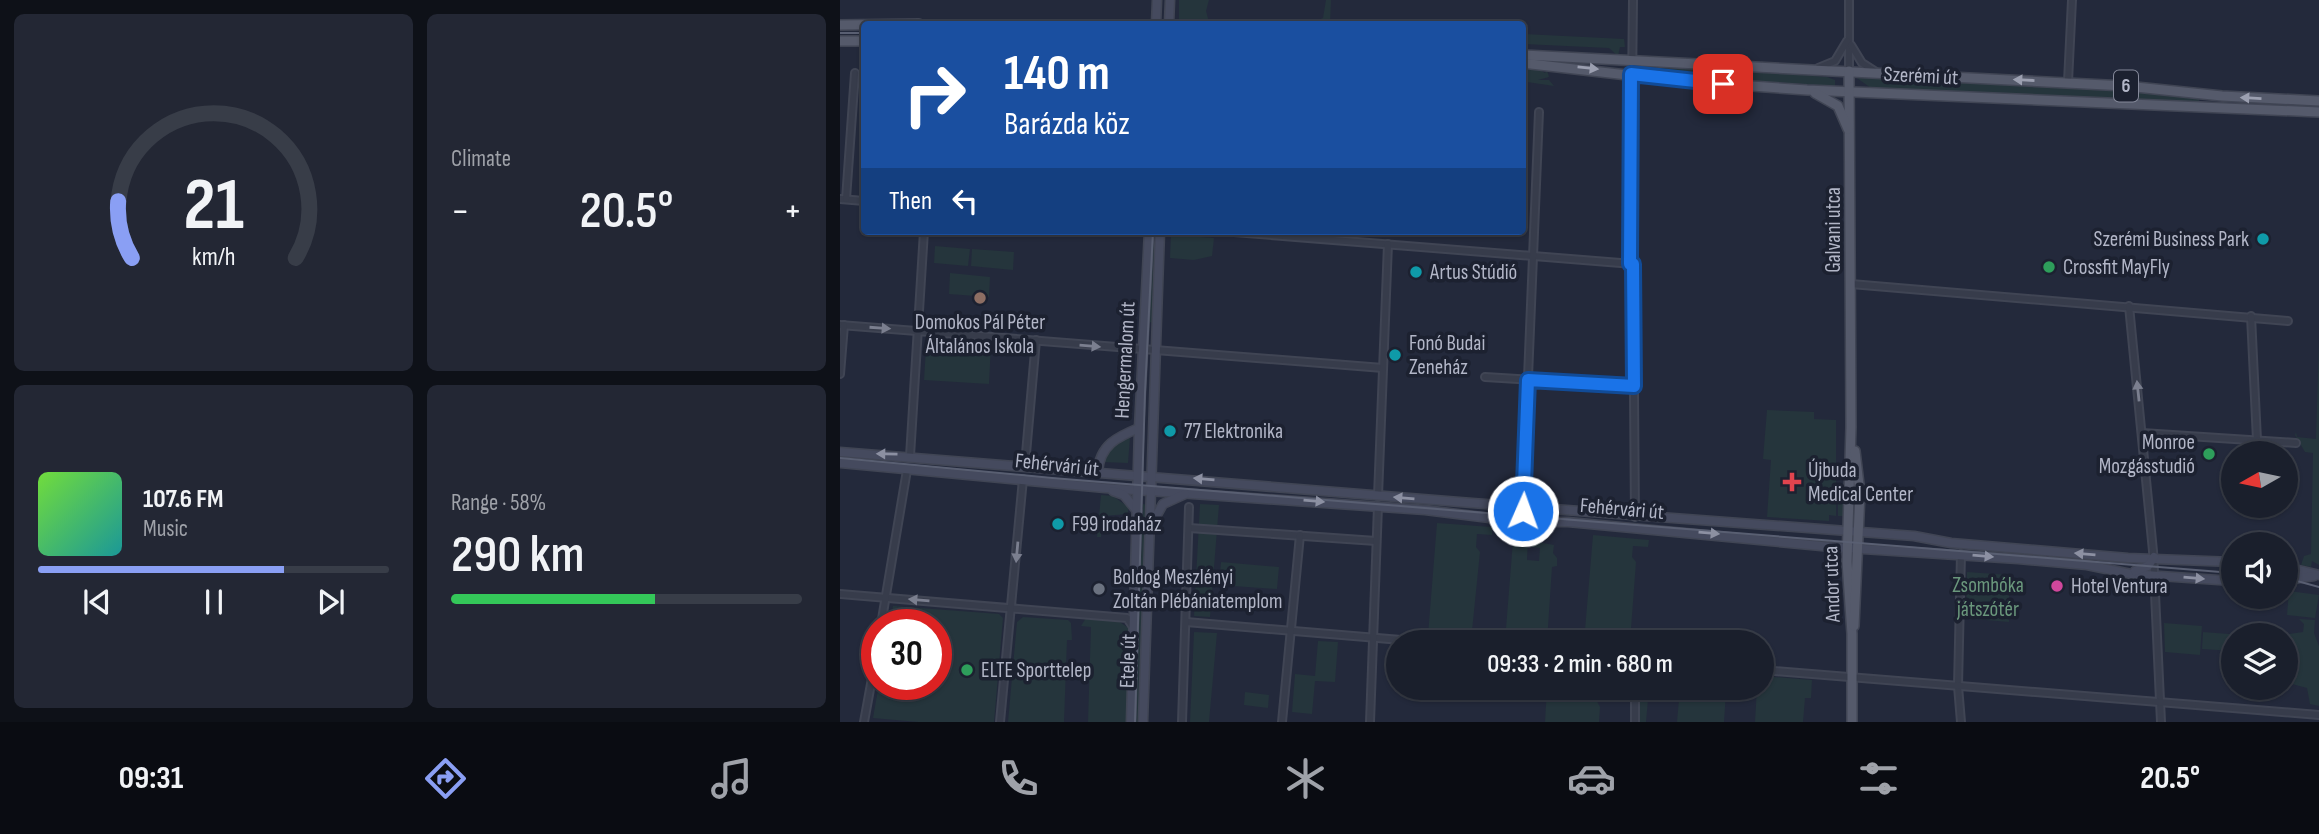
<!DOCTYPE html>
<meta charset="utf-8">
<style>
body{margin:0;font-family:"Sofia Sans Condensed",sans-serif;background:#232734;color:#f1f3f6;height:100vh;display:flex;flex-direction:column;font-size:26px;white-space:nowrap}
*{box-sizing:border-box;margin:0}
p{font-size:23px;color:#9fa2a9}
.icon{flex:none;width:38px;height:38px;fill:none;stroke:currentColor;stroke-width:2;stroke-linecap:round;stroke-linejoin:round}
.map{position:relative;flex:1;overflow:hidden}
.panel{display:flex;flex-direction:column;gap:14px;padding:14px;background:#0e1118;width:840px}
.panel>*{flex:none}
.hud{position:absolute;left:21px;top:21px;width:665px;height:214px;border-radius:7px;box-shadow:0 2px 5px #0004,0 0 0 2px #383d48;background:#1a4fa0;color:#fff;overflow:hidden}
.needle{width:46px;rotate:261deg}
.controls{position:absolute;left:1381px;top:441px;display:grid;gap:14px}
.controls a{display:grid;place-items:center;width:77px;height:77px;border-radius:50%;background:#1a1f2c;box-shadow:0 2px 5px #0004,0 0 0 2px #383d48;font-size:35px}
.speed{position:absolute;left:21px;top:609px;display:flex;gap:14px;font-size:35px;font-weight:700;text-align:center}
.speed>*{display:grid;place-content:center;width:91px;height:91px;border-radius:50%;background:#1a1f2c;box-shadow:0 2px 5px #0004,0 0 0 2px #383d48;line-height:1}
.speed .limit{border:10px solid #d22;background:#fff;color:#111}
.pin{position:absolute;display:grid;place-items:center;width:60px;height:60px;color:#fff;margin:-30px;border-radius:14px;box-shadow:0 4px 10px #0006}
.me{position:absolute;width:77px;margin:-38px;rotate:2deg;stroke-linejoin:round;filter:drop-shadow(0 0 5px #0008)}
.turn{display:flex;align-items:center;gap:24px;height:147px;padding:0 28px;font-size:32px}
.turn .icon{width:91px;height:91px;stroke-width:2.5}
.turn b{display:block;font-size:49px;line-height:60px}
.then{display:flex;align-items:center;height:66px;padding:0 28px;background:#0003;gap:14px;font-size:26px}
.big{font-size:52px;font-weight:600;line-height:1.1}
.panel .card{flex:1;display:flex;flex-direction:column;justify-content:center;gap:10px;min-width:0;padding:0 24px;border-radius:10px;background:#232734}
.panel .dial{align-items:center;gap:0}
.dial svg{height:182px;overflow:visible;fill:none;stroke:#383d48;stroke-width:7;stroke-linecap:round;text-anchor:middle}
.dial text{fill:#f1f3f6;stroke:none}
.song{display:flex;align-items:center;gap:21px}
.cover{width:84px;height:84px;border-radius:10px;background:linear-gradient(135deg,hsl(100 70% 55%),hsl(180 70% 35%))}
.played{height:7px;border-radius:4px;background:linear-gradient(90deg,#8a9ff4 70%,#383d48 70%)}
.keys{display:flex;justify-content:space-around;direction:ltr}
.heat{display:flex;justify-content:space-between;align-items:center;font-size:38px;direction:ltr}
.charge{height:10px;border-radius:5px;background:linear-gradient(90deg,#34c759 58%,#383d48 0)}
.panel .tiles{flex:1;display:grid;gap:14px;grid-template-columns:repeat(2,1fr)}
.trip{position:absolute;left:546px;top:630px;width:388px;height:70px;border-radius:35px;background:#1a1f2c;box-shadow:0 2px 5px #0004,0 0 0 2px #383d48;font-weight:600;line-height:70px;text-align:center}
.dock{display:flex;height:112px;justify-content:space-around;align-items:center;background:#0a0c12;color:#9fa2a9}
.dock .icon{width:49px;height:49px}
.dock .current{color:#8a9ff4}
.dock b{font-size:32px;color:#f1f3f6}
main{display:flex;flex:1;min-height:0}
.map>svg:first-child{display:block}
</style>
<main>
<section class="panel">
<div class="tiles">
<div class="card dial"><svg viewBox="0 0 100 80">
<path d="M14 69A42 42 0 1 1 86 69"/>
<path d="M14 69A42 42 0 0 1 8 44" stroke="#8a9ff4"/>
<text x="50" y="56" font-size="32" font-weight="700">21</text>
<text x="50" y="72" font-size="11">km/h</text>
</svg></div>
<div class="card"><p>Climate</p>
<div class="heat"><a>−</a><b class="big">20.5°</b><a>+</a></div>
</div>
<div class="card">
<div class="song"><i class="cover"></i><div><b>107.6 FM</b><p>Music</p></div></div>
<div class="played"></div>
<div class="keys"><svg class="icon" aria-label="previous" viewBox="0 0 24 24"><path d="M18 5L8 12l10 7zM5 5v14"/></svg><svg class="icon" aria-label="pause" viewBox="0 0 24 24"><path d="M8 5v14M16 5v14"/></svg><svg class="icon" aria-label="next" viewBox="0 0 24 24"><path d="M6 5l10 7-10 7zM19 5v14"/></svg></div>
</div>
<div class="card"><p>Range · 58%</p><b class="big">290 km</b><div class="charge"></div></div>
</div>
</section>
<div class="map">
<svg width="1479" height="722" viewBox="0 0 1479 722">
<rect width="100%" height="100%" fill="#23293b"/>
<g fill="#25353c">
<polygon points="339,0 369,0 366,11 369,22 432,24 339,24"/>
<polygon points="486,0 491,0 490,24 468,24 483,18"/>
<polygon points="682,34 784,39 785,47 780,47 778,56 769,48 683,44"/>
<polygon points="807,68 891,69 987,77 995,80 995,86 824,75 806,73"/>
<polygon points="685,70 700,70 705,73 707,70 709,77 698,80 709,80 714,86 687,82"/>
<polygon points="1014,76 1287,89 1359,98 1359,101 1317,102 1031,88"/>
<polygon points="331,235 374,238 372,256 354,260 330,258"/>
<polygon points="312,242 316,243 314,323 309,322"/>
<polygon points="95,246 130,249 128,266 94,263"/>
<polygon points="132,249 174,252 173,270 131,266"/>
<polygon points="110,273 150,277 149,297 109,294"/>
<polygon points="97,340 151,344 149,384 84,380 86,348 92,349"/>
<polygon points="1479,340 1479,565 1472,561 1471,567 1461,565 1464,556 1471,554 1473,453 1465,452 1455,435 1456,432 1457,437 1476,439"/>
<polygon points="927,410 974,412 974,419 996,420 996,487 993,488 996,492 996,516 989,515 989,521 927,517 931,460 923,459"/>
<polygon points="290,437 288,463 262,462 269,448"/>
<rect x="998" y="487" width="7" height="29"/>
<polygon points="261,495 273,496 288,507 288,514 263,516 261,537 257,537"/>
<polygon points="303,504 307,505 299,722 295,722"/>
<polygon points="360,504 379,505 370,617 354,616"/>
<polygon points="597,523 652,527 652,535 637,534 636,547 640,552 632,631 636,632 636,639 588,635"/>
<polygon points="674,528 679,528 677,545 681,545 682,540 688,540 687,560 699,561 700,548 691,547 692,541 714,545 713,553 717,558 717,566 712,567 707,642 665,641"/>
<polygon points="753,535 809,540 808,547 793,546 792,557 796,562 790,642 744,642"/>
<polygon points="381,562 439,567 437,589 379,585"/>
<polygon points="1127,572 1169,575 1169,622 1134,619 1126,613"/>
<polygon points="1449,591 1479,595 1475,618 1447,615"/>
<polygon points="53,606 159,614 163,618 154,722 78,722 33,718 39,684 96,684 96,625 49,625"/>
<polygon points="183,617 228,620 231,623 232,640 227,640 224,722 168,722 177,622"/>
<polygon points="246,618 278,621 290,629 287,722 248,722 251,627 241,626"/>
<polygon points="1459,619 1475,620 1474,633 1479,646 1479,706 1470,704 1467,688 1452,684 1453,669 1446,668 1446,639 1449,634 1463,632 1464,624"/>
<polygon points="1324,623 1362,626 1360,655 1325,652"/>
<polygon points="354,632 377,633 369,722 350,722"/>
<polygon points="1363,632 1402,635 1393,635 1393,651 1362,649"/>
<polygon points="478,641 498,642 495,682 475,681 472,714 452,712 455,674 475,676"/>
<polygon points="922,676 972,680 971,698 965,698 963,722 915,722 917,688 922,688"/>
<polygon points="667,688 704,688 704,698 666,695"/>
<polygon points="707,688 750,688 760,707 759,722 705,722"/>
<polygon points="799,688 809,688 806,722 799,722"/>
<polygon points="840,688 894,688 893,692 886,692 884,722 837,722"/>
<polygon points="405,692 429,695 428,708 404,705"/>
</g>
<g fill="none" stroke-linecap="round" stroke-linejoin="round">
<defs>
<g id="street">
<polyline points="1009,0 1009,71"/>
<polyline points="1011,45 1022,63 1036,72"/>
<polyline points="978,68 995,61 1007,41"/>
<polyline points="1228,82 1232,0"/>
<polyline points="0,199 24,201"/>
<polyline points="6,199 15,73"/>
<polyline points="381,231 793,264 795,517"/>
<polyline points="790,264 793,0"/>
<polyline points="1011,284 1448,321"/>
<polyline points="1289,306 1313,551 1321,722"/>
<polyline points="1411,316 1417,440"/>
<polyline points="0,325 543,368"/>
<polyline points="0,374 4,325"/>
<polyline points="645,377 794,386"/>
<polyline points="1302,433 1456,443"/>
<polyline points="70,456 84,231"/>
<polyline points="185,465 196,340"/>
<polyline points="538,496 548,244"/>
<polyline points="682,522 699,112"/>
<polyline points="349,528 536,541"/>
<polyline points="1121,554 1118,686 1121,722"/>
<polyline points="0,594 275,617 287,618 293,627"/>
<polyline points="346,622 585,642"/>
<polyline points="41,625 67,470"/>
<polyline points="922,670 1479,715"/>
<polyline points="24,722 37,651"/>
<polyline points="160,722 183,479"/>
<polyline points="342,722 349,507"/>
<polyline points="442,722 460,535"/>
<polyline points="530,722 538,506"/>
<polyline points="795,722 795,688"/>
</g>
<g id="secondary">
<polyline points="316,24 317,0"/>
<polyline points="329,24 330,0"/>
<polyline points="0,452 632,503 1074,536 1111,543 1288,558 1393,562"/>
<polyline points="0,463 265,488 585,510 682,522 728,522 992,547 1178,559 1247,565 1291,574 1393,581"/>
<path d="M258,471C260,445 277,437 299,428"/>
<polyline points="273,491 284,495 297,511"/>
<polyline points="314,520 323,504 345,494"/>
<polyline points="1446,567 1479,575"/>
<polyline points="1295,571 1308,566 1314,557"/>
<polyline points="1446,580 1474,576"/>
<polyline points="291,722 299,428 309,231"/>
<polyline points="303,722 320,231"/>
</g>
<g id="primary">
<polyline points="0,25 79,24"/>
<polyline points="0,41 24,41"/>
<polyline points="682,55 1286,86 1382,96 1479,101"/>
<polyline points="682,63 840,81 967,90 1479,112"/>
<polyline points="1009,71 1011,427 1007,562 1012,634 1012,722"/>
<polyline points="975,93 998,106 1008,129"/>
<polyline points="1014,626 1020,493 1015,451"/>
</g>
</defs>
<use href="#street" stroke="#404554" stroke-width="10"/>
<use href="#secondary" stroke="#404554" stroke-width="11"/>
<use href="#primary" stroke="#404554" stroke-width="12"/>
<use href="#street" stroke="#373c4b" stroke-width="6"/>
<use href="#secondary" stroke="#454a5e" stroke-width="8"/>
<use href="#primary" stroke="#555a6b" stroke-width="9"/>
<g stroke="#595f72" stroke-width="2">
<polyline points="0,33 24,33"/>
<polyline points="0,458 212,478 1393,573"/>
<polyline points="1446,578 1479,587"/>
<polyline points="295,722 305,392 313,231"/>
</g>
</g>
<defs><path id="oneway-solid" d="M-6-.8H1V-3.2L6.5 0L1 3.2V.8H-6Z" transform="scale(1.75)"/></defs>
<g fill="#9b9fb0">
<use href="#oneway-solid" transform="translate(748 68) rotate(6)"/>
<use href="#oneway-solid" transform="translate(1184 80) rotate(-177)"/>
<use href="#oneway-solid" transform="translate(1411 98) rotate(-177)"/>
</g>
<g fill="#7b7f8f">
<use href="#oneway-solid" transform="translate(40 328) rotate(4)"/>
<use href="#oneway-solid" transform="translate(250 346) rotate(5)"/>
<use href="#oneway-solid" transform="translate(1298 391) rotate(-96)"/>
<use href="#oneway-solid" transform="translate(177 552) rotate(95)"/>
<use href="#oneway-solid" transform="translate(79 600) rotate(-175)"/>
</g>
<g fill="#8c90a2">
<use href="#oneway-solid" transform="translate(47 454) rotate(-179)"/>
<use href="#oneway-solid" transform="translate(364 479) rotate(-175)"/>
<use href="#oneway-solid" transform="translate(564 498) rotate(-175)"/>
<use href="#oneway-solid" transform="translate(474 501) rotate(5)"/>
<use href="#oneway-solid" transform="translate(869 533) rotate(5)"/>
<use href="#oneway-solid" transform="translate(1245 554) rotate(-175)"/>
<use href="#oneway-solid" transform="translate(1143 556) rotate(5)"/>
<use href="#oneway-solid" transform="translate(1354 578) rotate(5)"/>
</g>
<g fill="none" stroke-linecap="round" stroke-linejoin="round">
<defs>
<polyline id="route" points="683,511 688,380 794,386 793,264 790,264 791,74 883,84"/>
</defs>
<use href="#route" stroke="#114b97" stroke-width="18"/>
<use href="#route" stroke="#1a73e8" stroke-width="12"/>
</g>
<g fill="#0f9aa8" stroke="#1c2130" stroke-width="2.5">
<circle cx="1423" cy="239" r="7"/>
<circle cx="576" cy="272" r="7"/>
<circle cx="555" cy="355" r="7"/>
<circle cx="330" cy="431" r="7"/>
<circle cx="218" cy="524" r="7"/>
</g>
<g fill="#2e9e5b" stroke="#1c2130" stroke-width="2.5">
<circle cx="1209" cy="267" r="7"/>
<circle cx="1369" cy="454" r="7"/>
<circle cx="127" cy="670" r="7"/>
</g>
<circle fill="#8d6e63" stroke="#1c2130" stroke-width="2.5" cx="140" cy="298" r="7"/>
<path fill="#e0444e" stroke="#1c2130" stroke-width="2.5" d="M948.5 471.5h7v7h7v7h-7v7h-7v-7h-7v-7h7z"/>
<circle fill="#d1479c" stroke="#1c2130" stroke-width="2.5" cx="1217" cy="586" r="7"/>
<circle fill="#6b7280" stroke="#1c2130" stroke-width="2.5" cx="259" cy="589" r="7"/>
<g text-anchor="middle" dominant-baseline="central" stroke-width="7" stroke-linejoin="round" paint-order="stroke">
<rect fill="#1c2130" stroke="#85899a" stroke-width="2" x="1274" y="70.5" width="24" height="31" rx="5"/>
<g font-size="19" font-weight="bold" fill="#b2b6c7">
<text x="1286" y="86">6</text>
</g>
<g font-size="21" fill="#b2b6c7" stroke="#1c2130">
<text transform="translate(1081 76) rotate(3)">Szerémi út</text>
<text transform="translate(993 230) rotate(-90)">Galvani utca</text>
<text transform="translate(285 360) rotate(-87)">Hengermalom út</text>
<text transform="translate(217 465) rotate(6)">Fehérvári út</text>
<text transform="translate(782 509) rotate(5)">Fehérvári út</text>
<text transform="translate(992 584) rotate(-92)">Andor utca</text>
<text transform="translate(288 661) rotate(-88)">Etele út</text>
</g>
<g font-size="21" fill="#b2b6c7" stroke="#1c2130" text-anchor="start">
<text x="1409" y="239" text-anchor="end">Szerémi Business Park</text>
<text x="1223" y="267">Crossfit MayFly</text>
<text x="590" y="272">Artus Stúdió</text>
<text x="140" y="322" text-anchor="middle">Domokos Pál Péter<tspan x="140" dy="24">Általános Iskola</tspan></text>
<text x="569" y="343">Fonó Budai<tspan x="569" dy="24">Zeneház</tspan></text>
<text x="344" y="431">77 Elektronika</text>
<text x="1355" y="442" text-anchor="end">Monroe<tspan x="1355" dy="24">Mozgásstudió</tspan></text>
<text x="968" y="470">Újbuda<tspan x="968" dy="24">Medical Center</tspan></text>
<text x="232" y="524">F99 irodaház</text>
<text x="273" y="577">Boldog Meszlényi<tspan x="273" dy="24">Zoltán Plébániatemplom</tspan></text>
<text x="1231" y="586">Hotel Ventura</text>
<text x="141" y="670">ELTE Sporttelep</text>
</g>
<g font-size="21" fill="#6a977c" stroke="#1c2130">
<text x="1148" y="585">Zsombóka<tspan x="1148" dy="24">játszótér</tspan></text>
</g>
</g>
</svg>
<div class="controls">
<a><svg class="needle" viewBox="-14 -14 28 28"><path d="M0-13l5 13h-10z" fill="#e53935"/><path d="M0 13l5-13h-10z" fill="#9fa2a9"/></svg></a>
<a><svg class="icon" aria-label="sound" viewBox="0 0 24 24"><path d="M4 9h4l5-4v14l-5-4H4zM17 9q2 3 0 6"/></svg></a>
<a><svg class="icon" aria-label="layers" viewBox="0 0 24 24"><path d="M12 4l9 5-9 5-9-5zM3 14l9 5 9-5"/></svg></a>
</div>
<div class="speed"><div class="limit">30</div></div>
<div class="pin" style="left:883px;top:84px;background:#d93025"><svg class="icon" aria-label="arrive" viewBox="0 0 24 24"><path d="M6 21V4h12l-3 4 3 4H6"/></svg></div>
<svg class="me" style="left:683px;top:511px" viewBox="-20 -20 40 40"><circle r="17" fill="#1a73e8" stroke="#fff" stroke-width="3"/><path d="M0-11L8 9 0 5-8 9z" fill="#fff"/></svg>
<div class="trip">09:33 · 2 min · 680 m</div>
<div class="hud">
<div class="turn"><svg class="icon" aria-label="right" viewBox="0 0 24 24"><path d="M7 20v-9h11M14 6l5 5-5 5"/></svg><div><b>140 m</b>Barázda köz</div></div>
<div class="then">Then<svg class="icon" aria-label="left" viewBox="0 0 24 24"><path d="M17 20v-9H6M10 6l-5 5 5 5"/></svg></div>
</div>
</div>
</main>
<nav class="dock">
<b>09:31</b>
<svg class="icon current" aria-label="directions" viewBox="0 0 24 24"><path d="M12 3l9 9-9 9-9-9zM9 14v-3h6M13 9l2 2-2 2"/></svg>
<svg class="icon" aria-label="music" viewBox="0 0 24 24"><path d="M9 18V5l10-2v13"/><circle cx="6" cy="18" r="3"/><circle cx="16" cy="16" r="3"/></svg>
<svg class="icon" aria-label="phone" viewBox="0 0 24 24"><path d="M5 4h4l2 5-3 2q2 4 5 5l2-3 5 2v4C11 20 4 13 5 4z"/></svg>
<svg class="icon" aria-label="climate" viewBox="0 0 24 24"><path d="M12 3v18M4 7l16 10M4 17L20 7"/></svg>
<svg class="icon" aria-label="car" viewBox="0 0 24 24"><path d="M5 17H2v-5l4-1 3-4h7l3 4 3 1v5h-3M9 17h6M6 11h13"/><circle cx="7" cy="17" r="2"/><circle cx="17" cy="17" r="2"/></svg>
<svg class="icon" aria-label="filters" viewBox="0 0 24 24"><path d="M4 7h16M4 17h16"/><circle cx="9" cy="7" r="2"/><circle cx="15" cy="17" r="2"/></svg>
<b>20.5°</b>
</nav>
